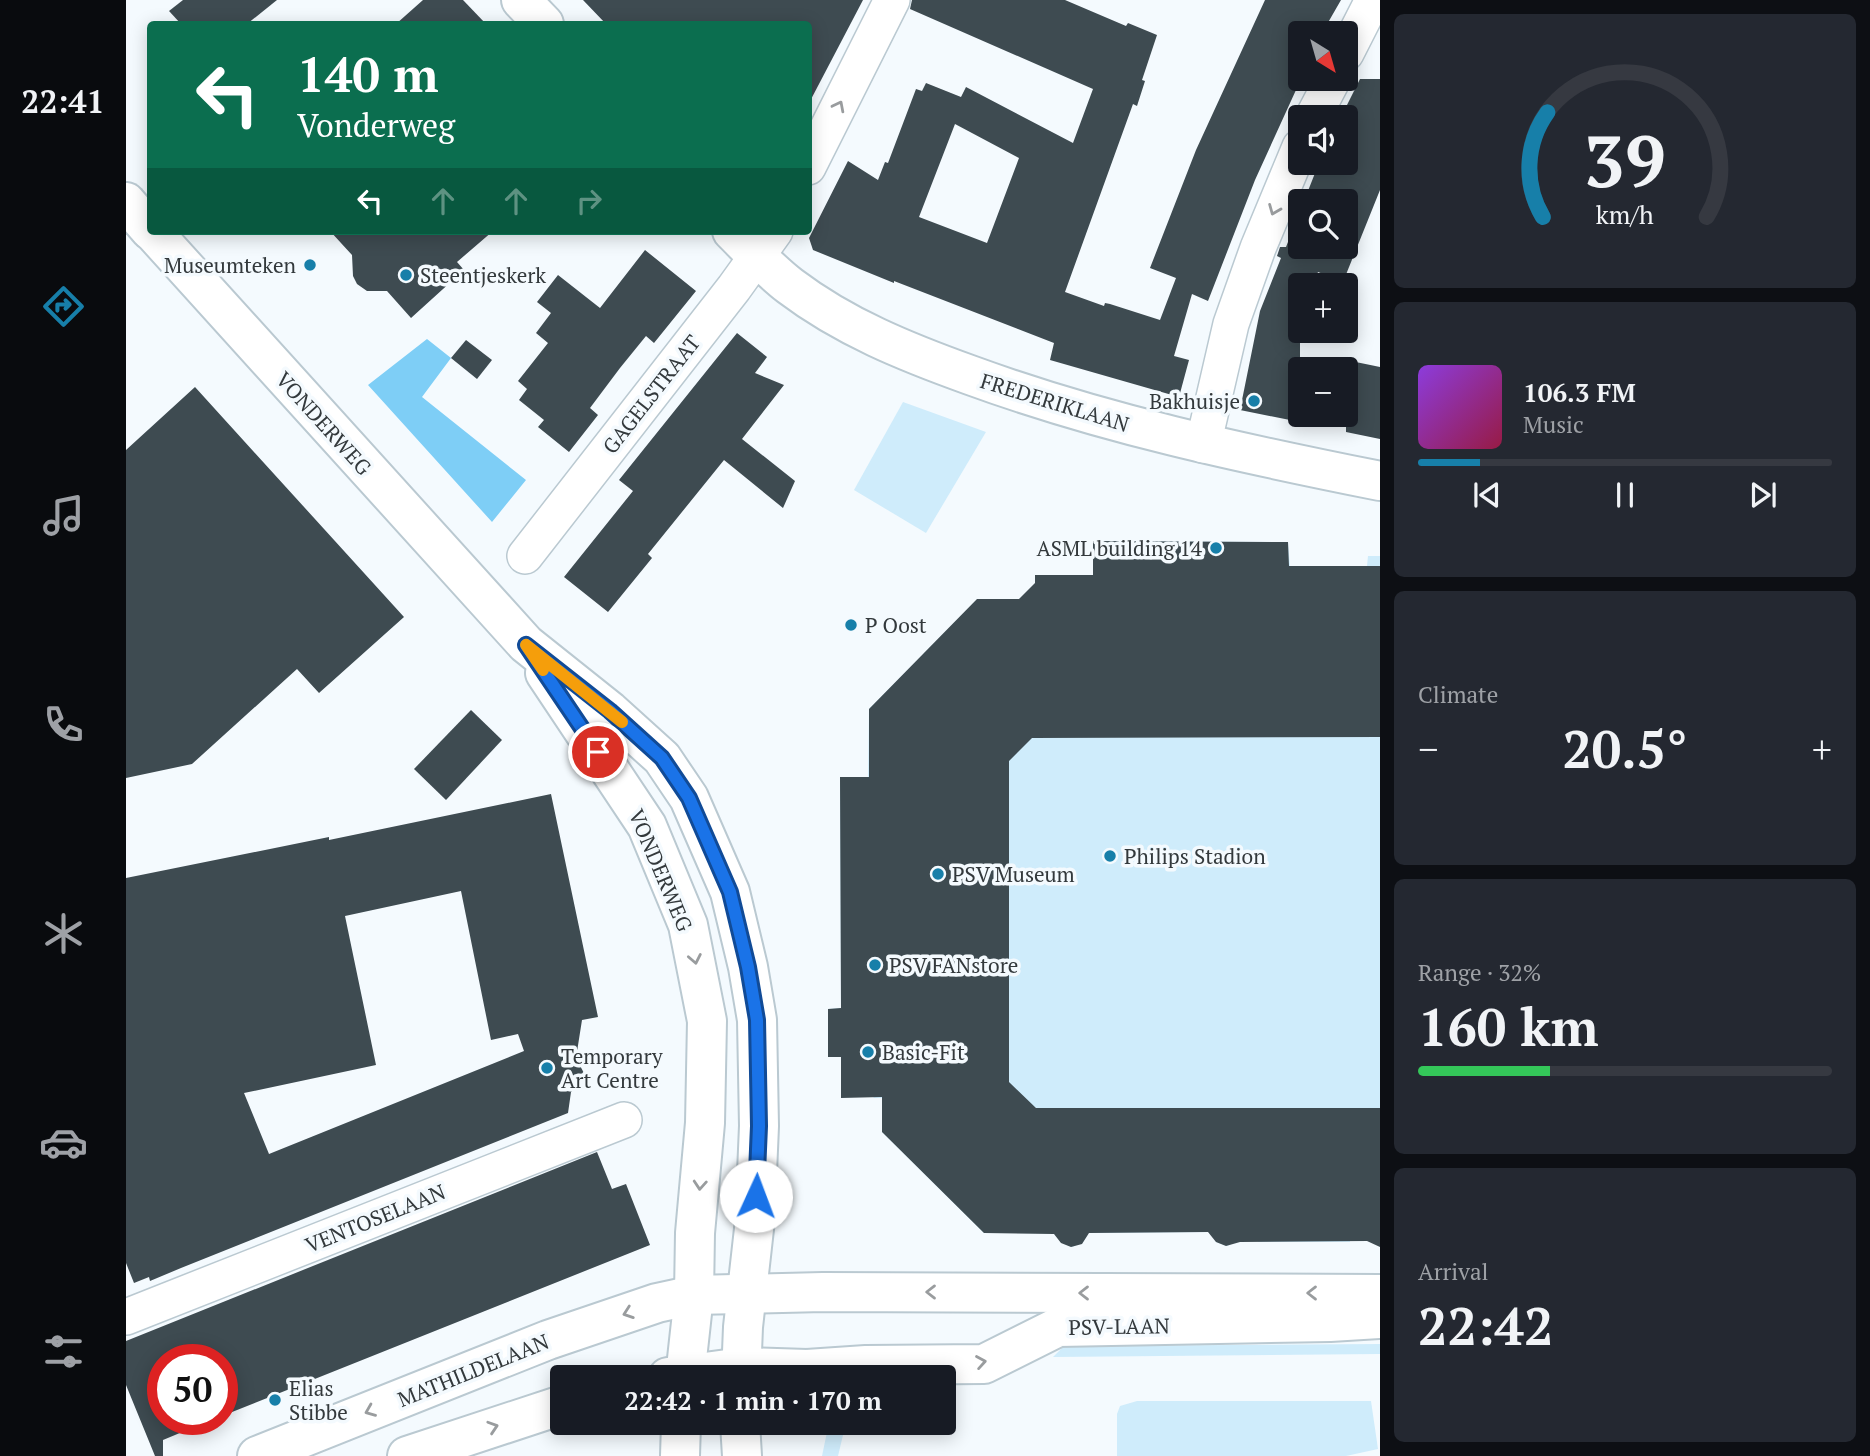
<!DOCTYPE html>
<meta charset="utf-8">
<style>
body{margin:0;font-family:"PT Serif",serif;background:#242831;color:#f1f3f6;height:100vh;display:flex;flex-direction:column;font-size:26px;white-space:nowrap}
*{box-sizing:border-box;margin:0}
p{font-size:23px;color:#9ea1a6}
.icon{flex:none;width:38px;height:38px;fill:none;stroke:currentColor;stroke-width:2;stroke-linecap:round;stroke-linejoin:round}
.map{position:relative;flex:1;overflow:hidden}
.sheet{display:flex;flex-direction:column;gap:14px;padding:14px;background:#0d0f14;width:490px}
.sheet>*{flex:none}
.hud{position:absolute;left:21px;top:21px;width:665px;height:214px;border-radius:7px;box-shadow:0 4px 18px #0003;background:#0b6e4f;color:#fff;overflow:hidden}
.needle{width:46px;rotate:143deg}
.fabs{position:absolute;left:1162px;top:21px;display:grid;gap:14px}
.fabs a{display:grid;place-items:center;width:70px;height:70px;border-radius:7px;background:#171b24;box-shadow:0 4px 18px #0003;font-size:35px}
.speed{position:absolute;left:21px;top:1344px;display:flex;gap:14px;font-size:35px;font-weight:700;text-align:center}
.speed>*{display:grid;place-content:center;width:91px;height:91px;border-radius:50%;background:#171b24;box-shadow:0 4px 18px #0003;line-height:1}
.speed .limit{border:10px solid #d22;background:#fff;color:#111}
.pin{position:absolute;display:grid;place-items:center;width:60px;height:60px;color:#fff;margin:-30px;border:4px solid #fff;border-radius:50%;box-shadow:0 2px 7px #0007}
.me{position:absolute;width:77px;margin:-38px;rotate:2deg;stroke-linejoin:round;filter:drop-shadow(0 0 5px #0008)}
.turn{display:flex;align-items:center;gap:24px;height:147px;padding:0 35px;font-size:32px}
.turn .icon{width:91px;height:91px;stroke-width:2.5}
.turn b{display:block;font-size:49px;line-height:60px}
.lanes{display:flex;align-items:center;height:66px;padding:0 35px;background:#0003;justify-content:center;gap:35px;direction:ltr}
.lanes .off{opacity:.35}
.big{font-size:52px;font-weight:700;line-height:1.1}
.sheet .widget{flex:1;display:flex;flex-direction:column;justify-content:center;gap:10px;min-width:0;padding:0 24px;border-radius:10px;background:#242831}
.sheet .dial{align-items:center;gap:0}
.dial svg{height:182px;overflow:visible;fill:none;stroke:#363941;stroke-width:7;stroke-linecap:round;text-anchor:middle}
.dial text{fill:#f1f3f6;stroke:none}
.song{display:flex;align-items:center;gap:21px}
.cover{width:84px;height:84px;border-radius:10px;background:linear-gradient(135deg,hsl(270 70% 55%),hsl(340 70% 35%))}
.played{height:7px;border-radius:4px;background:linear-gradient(90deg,#177fa9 15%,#363941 15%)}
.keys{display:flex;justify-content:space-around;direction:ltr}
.heat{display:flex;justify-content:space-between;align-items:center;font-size:38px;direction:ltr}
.charge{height:10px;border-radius:5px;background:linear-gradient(90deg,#34c759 32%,#363941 0)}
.trip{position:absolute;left:424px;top:1365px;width:406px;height:70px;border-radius:7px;background:#171b24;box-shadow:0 4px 18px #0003;font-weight:700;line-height:70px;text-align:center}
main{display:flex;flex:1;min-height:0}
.menu{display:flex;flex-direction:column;width:126px;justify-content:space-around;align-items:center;background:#090b0e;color:#9ea1a6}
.menu .icon{width:49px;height:49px}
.menu .on{color:#177fa9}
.menu b{font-size:32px;color:#f1f3f6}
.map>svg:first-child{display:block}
</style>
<main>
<nav class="menu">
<b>22:41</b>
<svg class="icon on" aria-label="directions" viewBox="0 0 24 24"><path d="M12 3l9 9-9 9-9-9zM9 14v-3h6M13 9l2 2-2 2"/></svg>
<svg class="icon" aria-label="music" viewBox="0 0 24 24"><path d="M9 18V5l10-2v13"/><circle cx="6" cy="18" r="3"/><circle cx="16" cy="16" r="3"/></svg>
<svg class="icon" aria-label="phone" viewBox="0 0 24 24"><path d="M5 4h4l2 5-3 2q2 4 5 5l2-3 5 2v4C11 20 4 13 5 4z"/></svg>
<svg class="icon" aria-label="climate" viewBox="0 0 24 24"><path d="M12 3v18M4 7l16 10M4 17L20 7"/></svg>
<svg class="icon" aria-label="car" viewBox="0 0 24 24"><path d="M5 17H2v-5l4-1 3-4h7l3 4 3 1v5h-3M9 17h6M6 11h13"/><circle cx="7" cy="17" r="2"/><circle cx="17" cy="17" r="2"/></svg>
<svg class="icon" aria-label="filters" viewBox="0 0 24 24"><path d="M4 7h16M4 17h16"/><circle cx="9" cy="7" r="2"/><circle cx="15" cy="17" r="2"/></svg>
</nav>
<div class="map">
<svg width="1254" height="1456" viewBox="0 0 1254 1456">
<rect width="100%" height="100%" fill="#f4fafe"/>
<g fill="#cfecfb">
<polygon points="777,402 860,432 800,533 728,490"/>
<polygon points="967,541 1162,542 1164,566 1241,566 1242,556 1254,556 1254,1246 1224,1232 1224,1242 1132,1242 1131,1232 1101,1246 1090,1242 1085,1232 962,1233 957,1242 946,1247 935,1242 930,1233 858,1233 756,1132 756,1098 748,1098 715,1057 702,1057 702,1009 715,1008 714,777 742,777 743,709 850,601 893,599 909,591 909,575 967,575"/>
<polygon points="1254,1344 1254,1354 927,1357 938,1346"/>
<polygon points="1011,1401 1245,1401 1252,1449 1220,1456 991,1456 991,1414 994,1406"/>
<polygon points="718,1431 712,1456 696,1456 701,1432"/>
</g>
<polygon fill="#7ecef6" points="301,339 325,358 296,397 400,480 366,522 242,385"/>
<g fill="#3e4b51" fill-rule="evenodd">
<polygon points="57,0 151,0 121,24 55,24 43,11"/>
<polygon points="297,0 337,0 360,24 270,24"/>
<polygon points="457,0 737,0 682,105 682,24 480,24"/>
<path d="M786,0H939L1000,26L1002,23L1031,35L1016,80L1019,81L1011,106L1007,104L939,292L978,306L979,303L984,304L1034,320L1050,278L1024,268L1070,150L1139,0H1215L1196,33H1174V70L1169,79H1175L1129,180L1082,301L1066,294L1048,356L1063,360L1053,397L924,360L928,343L768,281V283L687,250L683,238L722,161L752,180L759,162L762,163L790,89L796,91L800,83L835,97L840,87L947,143L967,89L784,9ZM829,124L893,158L861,243L793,217Z"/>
<polygon points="1234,79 1254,79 1254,190 1217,282 1192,272 1188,282 1174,276 1174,422 1114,410 1134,311 1155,258 1151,256 1154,247 1160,247 1173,214 1174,247 1220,247 1220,201 1178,201 1193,163 1220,163 1220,107"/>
<polygon points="204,231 367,231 331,262 338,270 285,318 261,291 241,291 231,284 227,276 226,255"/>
<polygon points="519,250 570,291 528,343 520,336 494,368 464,408 472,415 443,452 412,427 418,420 393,400 401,389 392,381 422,343 410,333 425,313 411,302 432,275 474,308"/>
<polygon points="611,333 641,357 629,373 658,385 616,439 669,481 657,508 598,460 522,554 526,558 482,612 438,577 507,491 493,480"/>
<polygon points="340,340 366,360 351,379 325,358"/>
<polygon points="1220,360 1254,367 1254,439 1220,432"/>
<polygon points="69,387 278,617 193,693 171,669 66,764 0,778 0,450"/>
<polygon points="967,541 1162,542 1163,566 1254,566 1254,737 906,738 883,761 883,1082 910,1108 1254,1108 1254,1247 1241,1241 1114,1242 1100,1246 1090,1242 1082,1232 963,1233 956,1244 945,1247 935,1243 928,1234 858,1233 756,1132 756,1097 715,1098 715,1057 702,1057 702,1009 715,1008 714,777 743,777 743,709 851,599 893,599 909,583 909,575 967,575"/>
<polygon points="345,710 376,740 320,800 288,769"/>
<path d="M425,794L472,1017L456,1020L450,1058L460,1077L445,1092L442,1113L55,1268L24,1281L23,1277L8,1283L0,1263V878L203,837V840ZM335,891L365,1040L392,1034L398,1051L143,1154L118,1093L250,1065L219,916Z"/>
<polygon points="471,1152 486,1189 500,1184 524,1245 96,1416 96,1360 37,1360 37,1419 85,1420 37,1440 37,1456 29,1456 0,1385 0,1341"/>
</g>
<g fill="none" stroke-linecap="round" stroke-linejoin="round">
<defs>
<g id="street">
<polyline points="1220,53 1247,0"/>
<polyline points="1187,117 1207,79"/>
<polyline points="682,167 766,0"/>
<polyline points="1077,445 1105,324 1132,248 1174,147"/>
<polyline points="399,556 608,288 649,231"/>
<polyline points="0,1317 498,1120"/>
</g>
<g id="secondary">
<polyline points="395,0 418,24"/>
<polyline points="0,202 24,230"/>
<polyline points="26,231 400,644 484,711 536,758 563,798 604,892 622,967 631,1020 633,1126 629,1220 617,1327 615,1377"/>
<path d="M606,231C625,250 643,270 664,286C718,327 780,352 844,375C978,424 1114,453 1254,481"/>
<polyline points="419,673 521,826 562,925 581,1021 579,1123 569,1233 568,1295 559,1377"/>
<polyline points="542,1377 616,1367 681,1369 740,1365 858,1364 932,1327 1204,1322 1254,1319"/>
<polyline points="614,1423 616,1456"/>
<polyline points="131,1456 422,1340 531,1303 568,1295 697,1292 1254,1294"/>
<polyline points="281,1456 436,1405"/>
<polyline points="554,1456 555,1423"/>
</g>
</defs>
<use href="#street" stroke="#bac9d1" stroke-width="38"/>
<use href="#secondary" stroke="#bac9d1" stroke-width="42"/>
<use href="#street" stroke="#fff" stroke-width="35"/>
<use href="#secondary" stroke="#fff" stroke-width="38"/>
</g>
<defs><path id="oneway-chevron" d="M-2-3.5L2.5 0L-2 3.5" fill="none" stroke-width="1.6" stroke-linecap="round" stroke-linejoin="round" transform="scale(1.75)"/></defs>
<g stroke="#999c9e">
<use href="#oneway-chevron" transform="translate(713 106) rotate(-63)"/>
<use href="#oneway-chevron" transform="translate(1148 210) rotate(112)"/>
<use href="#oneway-chevron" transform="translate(569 959) rotate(79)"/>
<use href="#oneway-chevron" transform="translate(574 1185) rotate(94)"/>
<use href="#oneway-chevron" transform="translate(805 1292) rotate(-180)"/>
<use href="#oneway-chevron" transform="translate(958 1293) rotate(-180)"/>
<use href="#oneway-chevron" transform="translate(1186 1293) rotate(-180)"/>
<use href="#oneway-chevron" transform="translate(502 1313) rotate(161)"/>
<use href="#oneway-chevron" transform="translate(855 1362) rotate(-10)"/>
<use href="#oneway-chevron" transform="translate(244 1411) rotate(158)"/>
<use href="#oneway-chevron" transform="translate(367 1427) rotate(-18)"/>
</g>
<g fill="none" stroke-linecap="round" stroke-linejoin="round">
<defs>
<polyline id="route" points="472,752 400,645 484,711 536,758 563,798 604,892 622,967 631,1020 633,1126 630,1196"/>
</defs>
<use href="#route" stroke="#114b97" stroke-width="18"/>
<use href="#route" stroke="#1a73e8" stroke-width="12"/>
<polyline stroke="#f59e0b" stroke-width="12" points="417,670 400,645 496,722"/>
</g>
<g fill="#177fa9" stroke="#f4fafe" stroke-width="2.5">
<circle cx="184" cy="265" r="7"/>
<circle cx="280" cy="275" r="7"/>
<circle cx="1128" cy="401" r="7"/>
<circle cx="1090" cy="548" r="7"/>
<circle cx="725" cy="625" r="7"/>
<circle cx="984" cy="856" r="7"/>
<circle cx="812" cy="874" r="7"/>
<circle cx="749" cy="965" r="7"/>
<circle cx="742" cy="1052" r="7"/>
<circle cx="421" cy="1068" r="7"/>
<circle cx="149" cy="1400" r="7"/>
</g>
<g text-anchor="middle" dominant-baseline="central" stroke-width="7" stroke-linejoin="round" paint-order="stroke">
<g font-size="21" fill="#33393c" stroke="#f4fafe" text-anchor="start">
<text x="170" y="265" text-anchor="end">Museumteken</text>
<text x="294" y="275">Steentjeskerk</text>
<text x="1114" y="401" text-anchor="end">Bakhuisje</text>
<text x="1076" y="548" text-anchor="end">ASML building 14</text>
<text x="739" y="625">P Oost</text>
<text x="998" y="856">Philips Stadion</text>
<text x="826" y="874">PSV Museum</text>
<text x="763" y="965">PSV FANstore</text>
<text x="756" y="1052">Basic-Fit</text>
<text x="435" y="1056">Temporary<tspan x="435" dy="24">Art Centre</tspan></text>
<text x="163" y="1388">Elias<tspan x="163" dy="24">Stibbe</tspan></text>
</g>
<g font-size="21" fill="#33393c" stroke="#f4fafe">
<text transform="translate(525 394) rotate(-52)">GAGELSTRAAT</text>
<text transform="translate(929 402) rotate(17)">FREDERIKLAAN</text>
<text transform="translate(198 423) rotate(48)">VONDERWEG</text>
<text transform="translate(535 870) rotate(67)">VONDERWEG</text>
<text transform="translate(249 1218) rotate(-22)">VENTOSELAAN</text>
<text transform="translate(993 1326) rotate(-1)">PSV-LAAN</text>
<text transform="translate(347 1370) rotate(-22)">MATHILDELAAN</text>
</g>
</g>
</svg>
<div class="fabs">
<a><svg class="needle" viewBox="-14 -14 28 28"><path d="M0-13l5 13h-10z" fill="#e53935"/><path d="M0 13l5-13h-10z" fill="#9ea1a6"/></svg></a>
<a><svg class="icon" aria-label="sound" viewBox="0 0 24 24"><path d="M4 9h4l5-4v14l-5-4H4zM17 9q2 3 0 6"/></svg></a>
<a><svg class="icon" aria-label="search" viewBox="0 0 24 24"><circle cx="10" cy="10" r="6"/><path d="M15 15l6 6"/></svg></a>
<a>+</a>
<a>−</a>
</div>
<div class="speed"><div class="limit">50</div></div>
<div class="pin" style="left:472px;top:752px;background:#d93025"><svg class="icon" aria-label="arrive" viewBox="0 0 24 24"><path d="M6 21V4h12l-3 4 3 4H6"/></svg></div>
<svg class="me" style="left:630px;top:1196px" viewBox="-20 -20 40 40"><circle r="19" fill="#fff"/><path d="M0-13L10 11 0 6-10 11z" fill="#1a73e8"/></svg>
<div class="trip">22:42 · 1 min · 170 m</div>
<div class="hud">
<div class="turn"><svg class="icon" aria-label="left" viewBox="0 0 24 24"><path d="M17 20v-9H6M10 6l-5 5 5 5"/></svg><div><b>140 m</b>Vonderweg</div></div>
<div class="lanes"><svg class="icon" aria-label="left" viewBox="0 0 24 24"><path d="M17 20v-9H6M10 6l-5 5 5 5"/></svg><svg class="icon off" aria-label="ahead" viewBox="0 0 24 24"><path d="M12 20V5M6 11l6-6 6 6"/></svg><svg class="icon off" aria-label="ahead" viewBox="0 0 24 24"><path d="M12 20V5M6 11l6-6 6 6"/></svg><svg class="icon off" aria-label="right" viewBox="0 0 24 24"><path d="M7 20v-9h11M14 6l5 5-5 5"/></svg></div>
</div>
</div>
<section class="sheet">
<div class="widget dial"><svg viewBox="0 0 100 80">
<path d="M14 69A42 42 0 1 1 86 69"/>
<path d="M14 69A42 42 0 0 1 16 23" stroke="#177fa9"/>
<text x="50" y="56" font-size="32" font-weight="700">39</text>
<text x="50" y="72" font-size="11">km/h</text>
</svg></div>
<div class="widget">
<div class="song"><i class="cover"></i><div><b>106.3 FM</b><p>Music</p></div></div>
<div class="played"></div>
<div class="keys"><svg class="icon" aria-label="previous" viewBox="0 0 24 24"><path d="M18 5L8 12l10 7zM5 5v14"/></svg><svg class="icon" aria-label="pause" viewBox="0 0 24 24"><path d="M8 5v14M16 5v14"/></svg><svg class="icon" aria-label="next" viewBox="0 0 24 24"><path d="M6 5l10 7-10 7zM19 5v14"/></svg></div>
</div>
<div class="widget"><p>Climate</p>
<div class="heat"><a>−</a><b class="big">20.5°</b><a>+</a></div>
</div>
<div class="widget"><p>Range · 32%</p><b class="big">160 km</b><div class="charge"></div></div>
<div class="widget"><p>Arrival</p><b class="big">22:42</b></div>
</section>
</main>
